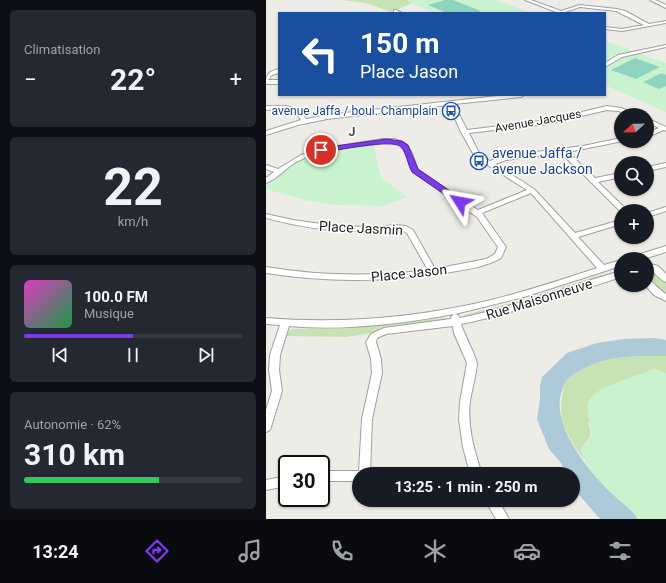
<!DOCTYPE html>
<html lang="fr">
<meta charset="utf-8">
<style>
body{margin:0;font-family:Roboto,sans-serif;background:#242831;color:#f1f3f6;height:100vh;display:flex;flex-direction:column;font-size:15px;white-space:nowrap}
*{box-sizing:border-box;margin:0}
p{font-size:13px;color:#9ea1a6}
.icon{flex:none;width:22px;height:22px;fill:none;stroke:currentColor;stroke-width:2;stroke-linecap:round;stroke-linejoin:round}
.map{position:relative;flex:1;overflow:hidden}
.drawer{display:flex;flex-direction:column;gap:10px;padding:10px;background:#0d0f14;width:266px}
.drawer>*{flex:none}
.banner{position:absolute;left:12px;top:12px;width:328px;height:84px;border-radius:0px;box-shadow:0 1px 3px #0004;background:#1a4fa0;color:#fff;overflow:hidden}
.needle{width:26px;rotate:248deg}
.controls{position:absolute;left:348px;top:108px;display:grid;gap:8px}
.controls a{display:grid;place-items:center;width:40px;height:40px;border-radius:50%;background:#171b24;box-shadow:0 1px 3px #0004;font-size:20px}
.speed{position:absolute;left:12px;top:455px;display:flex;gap:8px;font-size:20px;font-weight:700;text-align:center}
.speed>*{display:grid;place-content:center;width:52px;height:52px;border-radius:50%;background:#171b24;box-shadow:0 1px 3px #0004;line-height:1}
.speed .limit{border:2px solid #111;border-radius:6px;background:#fff;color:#111}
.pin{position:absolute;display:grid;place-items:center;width:34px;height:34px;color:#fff;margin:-17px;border:2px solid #fff;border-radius:50%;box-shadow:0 1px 4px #0007}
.me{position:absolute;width:44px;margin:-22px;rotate:304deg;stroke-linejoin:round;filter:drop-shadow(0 0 3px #0008)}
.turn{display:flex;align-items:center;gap:14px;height:84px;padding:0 16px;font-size:18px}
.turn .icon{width:52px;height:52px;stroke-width:2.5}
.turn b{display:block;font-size:28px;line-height:34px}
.big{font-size:30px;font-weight:700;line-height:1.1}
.drawer .widget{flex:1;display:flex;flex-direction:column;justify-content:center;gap:6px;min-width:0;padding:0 14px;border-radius:6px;background:#242831}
.drawer .dial{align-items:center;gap:0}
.dial b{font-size:52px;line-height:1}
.song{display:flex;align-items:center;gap:12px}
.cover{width:48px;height:48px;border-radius:6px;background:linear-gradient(135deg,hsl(310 70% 55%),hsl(140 70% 35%))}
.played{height:4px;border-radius:2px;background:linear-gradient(90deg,#7c3aed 50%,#363941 50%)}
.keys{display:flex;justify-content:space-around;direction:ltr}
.heat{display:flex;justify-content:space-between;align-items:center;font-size:22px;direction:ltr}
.charge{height:6px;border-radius:3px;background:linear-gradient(90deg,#34c759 62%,#363941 0)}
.trip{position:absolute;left:86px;top:467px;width:228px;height:40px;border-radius:20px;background:#171b24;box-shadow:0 1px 3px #0004;font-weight:700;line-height:40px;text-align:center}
.tab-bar{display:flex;height:64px;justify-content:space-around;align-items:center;background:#090b0e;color:#9ea1a6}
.tab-bar .icon{width:28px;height:28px}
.tab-bar .on{color:#7c3aed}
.tab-bar b{font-size:18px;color:#f1f3f6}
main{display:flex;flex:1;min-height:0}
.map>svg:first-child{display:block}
</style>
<main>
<section class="drawer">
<div class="widget"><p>Climatisation</p>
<div class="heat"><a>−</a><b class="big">22°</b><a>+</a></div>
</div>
<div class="widget dial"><b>22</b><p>km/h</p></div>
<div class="widget">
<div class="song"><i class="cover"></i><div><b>100.0 FM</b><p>Musique</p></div></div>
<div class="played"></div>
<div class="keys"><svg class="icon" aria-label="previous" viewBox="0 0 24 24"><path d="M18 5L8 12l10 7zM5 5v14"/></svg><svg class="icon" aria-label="pause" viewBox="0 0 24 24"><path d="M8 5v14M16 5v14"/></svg><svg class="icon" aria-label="next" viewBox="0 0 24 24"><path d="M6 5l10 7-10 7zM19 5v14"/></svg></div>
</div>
<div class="widget"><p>Autonomie · 62%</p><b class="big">310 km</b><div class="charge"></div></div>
</section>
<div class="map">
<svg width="400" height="519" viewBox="0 0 400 519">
<rect width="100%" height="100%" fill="#eeece6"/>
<g fill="#c7e2b3">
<polygon points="76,0 141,0 146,3 125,12 100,3"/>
<polygon points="381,269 388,272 400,283 400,295 381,277"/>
<polygon points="335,275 337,277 230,310 199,317 198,315 250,302"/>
<polygon points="179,318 179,320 116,327 106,333 80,337 20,336 24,330 28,329 79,328"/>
<path d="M400,356V374C394,370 389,368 382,371L322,423C328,437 322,438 315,449L318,460C297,429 289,418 300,380C333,355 360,356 400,356Z"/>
</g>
<g fill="#c9f3cf">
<polygon points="141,0 230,0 265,13 171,13 147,4"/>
<polygon points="339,41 343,42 367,51 349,55 339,61"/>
<polygon points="375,54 400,63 400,112 339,85 339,69 355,58"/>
<path d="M107,144L115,178L141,197L118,206L67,205L39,200L0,189V183C10,176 20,168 31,162C54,149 82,148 107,144Z"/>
<path d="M387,369L394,370L400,374V519H372C354,496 322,479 315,449C318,445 323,441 325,437C327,432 320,412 322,403C326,386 372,377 387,369Z"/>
</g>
<g fill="#8ed4be">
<polygon points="179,0 187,0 215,11 209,13 181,13 162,5"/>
<polygon points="369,58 394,67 370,79 345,70"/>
<polygon points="396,73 400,75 400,86 393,89 377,82"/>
</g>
<path fill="#accad7" d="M387,338L400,340V356C361,356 332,355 300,380C298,386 295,392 294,398C290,430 320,467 341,489C351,499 363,507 372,519H334L307,488V474H297L296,464L283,449L271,419L274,399V386L276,377L301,353L331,343L357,339Z"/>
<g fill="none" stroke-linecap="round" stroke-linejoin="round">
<defs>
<g id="minor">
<polygon points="259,0 265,0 295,11 314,5 351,9 359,11 383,24 400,21 400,23 356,31 339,29 339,27 356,29 378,25 350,11 314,7 299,12 300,13 293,13"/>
<polygon points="384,0 389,0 400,5 400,8"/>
<polygon points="130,10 136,13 128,12 128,10"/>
<polygon points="400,45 400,47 356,57 339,67 339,63 352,55"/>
<path d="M13,69V73L6,75L2,80H13V84H0C0,73 3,72 13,69Z"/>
<path d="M240,95H258L255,97L188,104L201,130L282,120L341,106L355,108L372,115H364L352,111L341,110L282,124L203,133L214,155L224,161L239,156L317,146L355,138V141H357L302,152L329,178L355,173V177L332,182L362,211H355V212L326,183L324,182L323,180L295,153L240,160L229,164L268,189L309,233L355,220V224L312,237L338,265L355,260V266L258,297L189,314L192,315L194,318C249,307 301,286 355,271V277C302,294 250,313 195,324C198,334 211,358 211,364C210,376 206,389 204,401C201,426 208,450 216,474H204L197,447L193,420L194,402L201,363L188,333L187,326L120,334L111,338L110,342L115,359L116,373L106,419L104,474H93V481H55V471H93L96,419L106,373L105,359L100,342L105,334L118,328L185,319V317L188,314C134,324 77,331 23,326L14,355L13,370L16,391L5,427L4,430L0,432V410L6,391L3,370L4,355L14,325L0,324V318C74,324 148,318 221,301C258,292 295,280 331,268L265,193L216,213L240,247L235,258C220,267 202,269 185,272C123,282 62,283 0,273V267C54,276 107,277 162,270L141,233C131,226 114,231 102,231C67,232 33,227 0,218V214L27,220L69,226L111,227L129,225L140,226L147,230L169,269L220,259L229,254L232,247L211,217L147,172C142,165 142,153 136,147C128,138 114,144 104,145C79,148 53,150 30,162C20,168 11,179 0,183V178L8,172L0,169V165L12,169L35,155L54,149L117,139H129L141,145L146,153L152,170L212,210L261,190L209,157L195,132L183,105L61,119L32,125L0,135V131L35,120C25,106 15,109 0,110V106C18,106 28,103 40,119L61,115Z"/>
<polygon points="381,118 400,127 400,131 398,130 381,137 381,133 393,128 381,122"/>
<polygon points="400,163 400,167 381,171 381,167"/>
<polygon points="400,207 400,211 381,217 381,213"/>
<polygon points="400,246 400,252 377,259 364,259 365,257"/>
<path d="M381,263L392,266L400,274V282C392,279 389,271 381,269Z"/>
<path d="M381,279C388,282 393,290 400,294V301L388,295L379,285H381Z"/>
<polygon points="21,476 21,486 0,490 0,480"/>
<polygon points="219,500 232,500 243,519 230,519"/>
</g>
</defs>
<use href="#minor" stroke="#a0a0a0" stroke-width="2"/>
<use href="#minor" fill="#fff" fill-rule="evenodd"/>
</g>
<path fill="#7c3aed" stroke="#51269a" d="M120,139L136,141L142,145L152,169L197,200V203H191L146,172C142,165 140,152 135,147C127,138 68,151 55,153L51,150L55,148Z"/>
<defs>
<symbol id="bus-ring" viewBox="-11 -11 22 22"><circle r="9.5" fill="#fff" stroke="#1a4fb4" stroke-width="1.5"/><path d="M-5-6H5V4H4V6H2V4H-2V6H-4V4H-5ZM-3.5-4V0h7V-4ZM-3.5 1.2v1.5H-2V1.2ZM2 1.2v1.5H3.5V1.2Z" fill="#1a4fb4"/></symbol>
</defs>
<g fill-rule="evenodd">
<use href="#bus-ring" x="175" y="101" width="20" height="20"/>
<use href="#bus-ring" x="203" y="151" width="20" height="20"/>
</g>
<g text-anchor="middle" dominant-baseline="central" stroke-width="3" stroke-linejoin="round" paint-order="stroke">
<g font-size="12" fill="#164399" stroke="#fff" text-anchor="end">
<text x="172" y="111">avenue Jaffa / boul. Champlain</text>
</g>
<g font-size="12" fill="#1f1f1f" stroke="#fff">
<text transform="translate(272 121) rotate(-10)">Avenue Jacques</text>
</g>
<g font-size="13" font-weight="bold" fill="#525252" stroke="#fff">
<text x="86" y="131">J</text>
</g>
<g font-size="14" fill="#164399" stroke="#fff" text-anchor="start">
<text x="226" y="153">avenue Jaffa /<tspan x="226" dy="16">avenue Jackson</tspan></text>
</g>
<g font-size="14" fill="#1f1f1f" stroke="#fff">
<text transform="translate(95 228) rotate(3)">Place Jasmin</text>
<text transform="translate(143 273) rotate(-6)">Place Jason</text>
<text transform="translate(273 299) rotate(-17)">Rue Maisonneuve</text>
</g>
</g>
</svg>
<div class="controls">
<a><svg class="needle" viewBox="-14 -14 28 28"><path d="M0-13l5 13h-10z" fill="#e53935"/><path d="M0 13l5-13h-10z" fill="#9ea1a6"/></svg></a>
<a><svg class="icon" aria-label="search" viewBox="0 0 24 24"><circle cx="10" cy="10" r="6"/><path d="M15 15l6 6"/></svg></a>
<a>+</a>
<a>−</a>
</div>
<div class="speed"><div class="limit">30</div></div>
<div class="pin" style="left:55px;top:150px;background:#d93025"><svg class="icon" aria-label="arrive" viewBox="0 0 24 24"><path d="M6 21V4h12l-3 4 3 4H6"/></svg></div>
<svg class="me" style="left:194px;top:202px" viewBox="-20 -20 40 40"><path d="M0-17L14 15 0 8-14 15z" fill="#7c3aed" stroke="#fff" stroke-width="4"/></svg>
<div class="trip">13:25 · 1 min · 250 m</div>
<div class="banner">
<div class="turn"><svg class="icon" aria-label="left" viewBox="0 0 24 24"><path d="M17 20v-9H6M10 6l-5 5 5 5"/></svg><div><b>150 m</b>Place Jason</div></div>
</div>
</div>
</main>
<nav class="tab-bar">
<b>13:24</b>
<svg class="icon on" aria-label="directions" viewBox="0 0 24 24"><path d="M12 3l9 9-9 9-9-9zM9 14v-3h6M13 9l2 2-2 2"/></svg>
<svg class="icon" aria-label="music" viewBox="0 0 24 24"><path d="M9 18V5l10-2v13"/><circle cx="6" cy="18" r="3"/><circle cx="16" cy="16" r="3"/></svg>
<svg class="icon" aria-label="phone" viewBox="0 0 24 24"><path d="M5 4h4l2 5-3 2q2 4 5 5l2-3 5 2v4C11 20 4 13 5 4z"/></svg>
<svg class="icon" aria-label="climate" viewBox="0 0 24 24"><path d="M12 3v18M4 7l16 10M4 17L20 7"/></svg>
<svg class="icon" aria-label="car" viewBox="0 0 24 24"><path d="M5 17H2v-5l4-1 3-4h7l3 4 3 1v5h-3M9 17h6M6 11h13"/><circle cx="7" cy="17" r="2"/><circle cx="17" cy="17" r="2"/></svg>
<svg class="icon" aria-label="filters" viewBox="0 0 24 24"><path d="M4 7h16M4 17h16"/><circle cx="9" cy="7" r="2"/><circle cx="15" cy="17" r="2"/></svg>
</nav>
